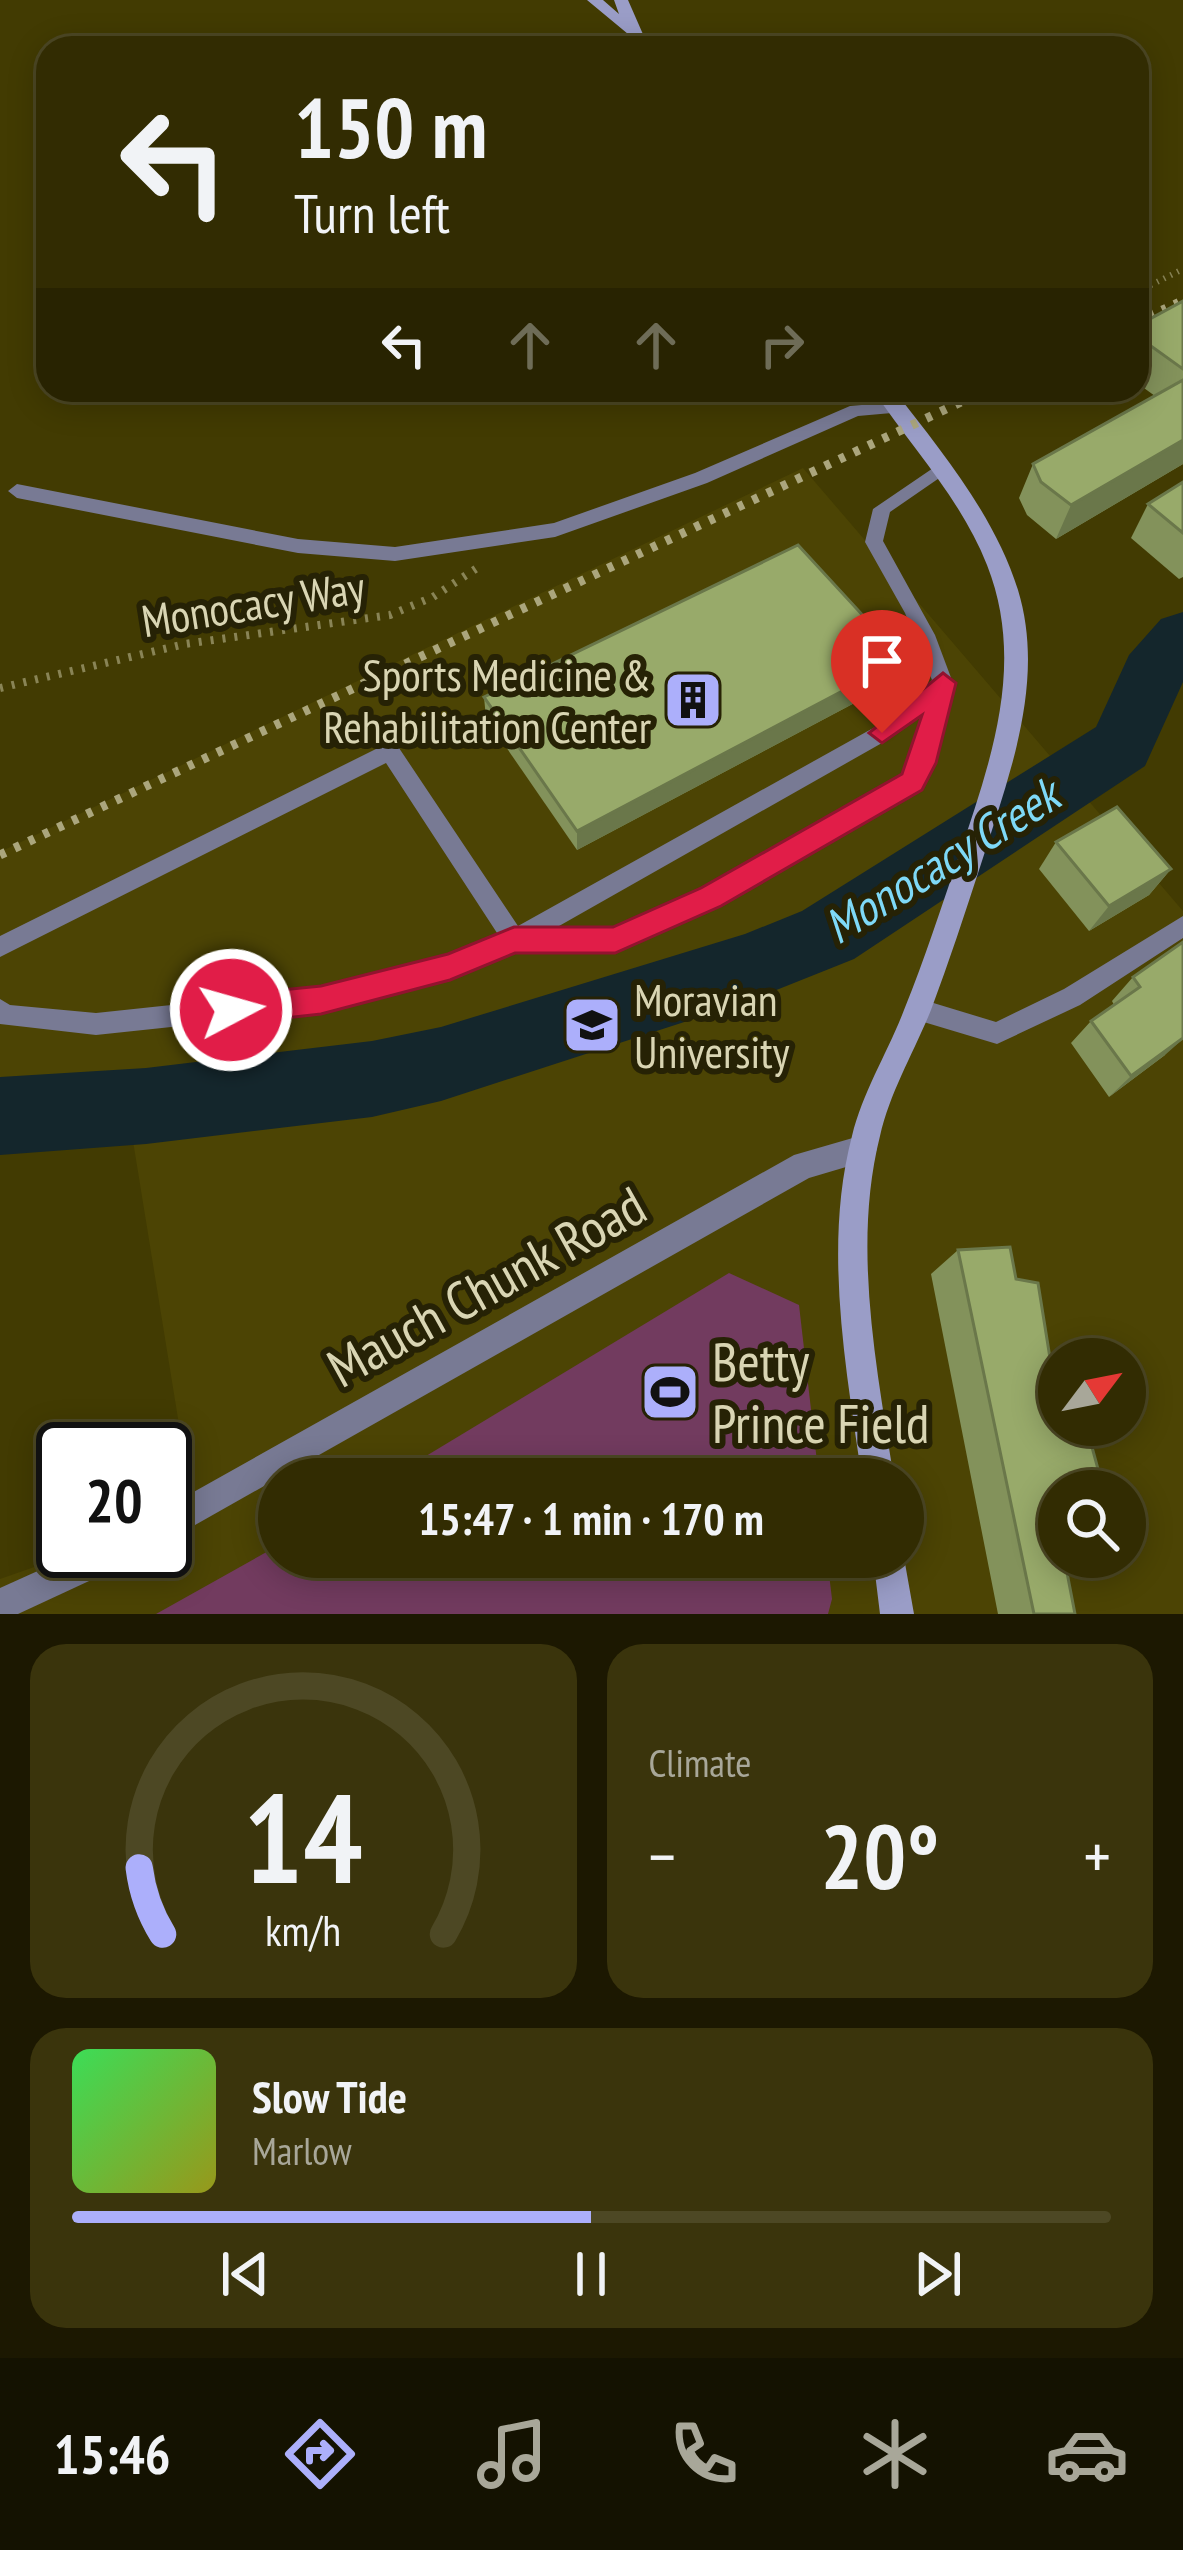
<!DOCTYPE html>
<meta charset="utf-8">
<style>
body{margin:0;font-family:"PT Sans Narrow",sans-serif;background:#3a340c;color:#f1f3f6;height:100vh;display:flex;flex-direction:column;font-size:45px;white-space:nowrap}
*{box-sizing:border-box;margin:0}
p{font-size:39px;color:#a8a799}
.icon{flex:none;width:66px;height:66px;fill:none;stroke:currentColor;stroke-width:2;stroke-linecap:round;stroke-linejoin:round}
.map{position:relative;height:1614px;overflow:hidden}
.drawer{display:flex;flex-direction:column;gap:30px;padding:30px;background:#1c1801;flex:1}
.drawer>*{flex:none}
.hud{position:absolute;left:36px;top:36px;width:1113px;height:366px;border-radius:36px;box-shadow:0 6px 30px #0003,0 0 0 3px #4d4824;background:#322c02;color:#f1f3f6;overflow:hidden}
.needle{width:78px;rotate:58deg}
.fabs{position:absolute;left:1038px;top:1338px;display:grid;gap:24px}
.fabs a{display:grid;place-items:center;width:108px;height:108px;border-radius:50%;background:#322c02;box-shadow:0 6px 30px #0003,0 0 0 3px #4d4824;font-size:60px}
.speed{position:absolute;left:36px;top:1422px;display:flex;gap:24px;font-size:60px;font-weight:700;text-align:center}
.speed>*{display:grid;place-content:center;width:156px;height:156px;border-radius:50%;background:#322c02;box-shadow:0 6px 30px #0003,0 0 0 3px #4d4824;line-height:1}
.speed .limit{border:6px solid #111;border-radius:18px;background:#fff;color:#111}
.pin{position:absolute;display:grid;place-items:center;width:102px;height:102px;color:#fff;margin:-123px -51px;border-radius:50% 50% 50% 0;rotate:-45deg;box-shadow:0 0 12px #0007}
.pin .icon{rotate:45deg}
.me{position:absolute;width:132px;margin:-66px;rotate:84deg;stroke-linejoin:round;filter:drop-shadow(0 0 9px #0008)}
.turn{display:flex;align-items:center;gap:42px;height:252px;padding:0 60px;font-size:54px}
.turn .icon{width:156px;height:156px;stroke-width:2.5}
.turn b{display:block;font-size:84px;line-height:102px}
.lanes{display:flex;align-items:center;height:114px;padding:0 60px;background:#0003;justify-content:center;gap:60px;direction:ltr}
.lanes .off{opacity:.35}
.big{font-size:90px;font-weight:700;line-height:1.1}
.drawer .widget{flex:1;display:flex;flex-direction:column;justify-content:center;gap:18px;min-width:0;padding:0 42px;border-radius:36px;background:#3a340c}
.drawer .dial{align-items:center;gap:0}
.dial svg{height:312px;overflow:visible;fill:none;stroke:#4d4824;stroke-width:7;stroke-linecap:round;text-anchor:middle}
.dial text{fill:#f1f3f6;stroke:none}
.song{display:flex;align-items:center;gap:36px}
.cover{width:144px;height:144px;border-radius:18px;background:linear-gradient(135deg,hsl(130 70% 55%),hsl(60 70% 35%))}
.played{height:12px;border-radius:6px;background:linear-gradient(90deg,#acaffb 50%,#4d4824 50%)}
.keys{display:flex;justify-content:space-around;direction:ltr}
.heat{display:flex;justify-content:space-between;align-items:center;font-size:66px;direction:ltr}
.drawer .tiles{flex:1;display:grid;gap:30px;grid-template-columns:1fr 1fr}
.widget:last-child{grid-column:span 2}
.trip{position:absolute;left:258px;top:1458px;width:666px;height:120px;border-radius:60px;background:#322c02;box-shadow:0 6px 30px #0003,0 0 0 3px #4d4824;font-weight:700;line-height:120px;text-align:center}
.menu{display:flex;height:192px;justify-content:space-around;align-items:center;background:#141201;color:#a8a799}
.menu .icon{width:84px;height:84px}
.menu .on{color:#acaffb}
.menu b{font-size:54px;color:#f1f3f6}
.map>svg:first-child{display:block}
</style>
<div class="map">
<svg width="1183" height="1614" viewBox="0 0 1183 1614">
<rect width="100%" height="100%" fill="#423b02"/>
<path fill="#4c4404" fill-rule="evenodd" d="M803,468L1183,911V1614H0V1579L80,1551H165V1521L193,1511L133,1141L0,1139V852ZM1059,1359H1125V1425H1059ZM279,1479H903V1557H279ZM1059,1491H1125V1557H1059Z"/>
<g fill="#723b5f">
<polygon points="729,1273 799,1305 819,1479 388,1479"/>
<polygon points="279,1545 279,1557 827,1557 832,1599 828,1614 156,1614"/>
</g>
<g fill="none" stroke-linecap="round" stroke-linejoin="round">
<polygon fill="#14262c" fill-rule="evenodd" points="1183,612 1183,682 1145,766 854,959 749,1001 441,1101 372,1117 146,1144 0,1155 0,1077 146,1068 372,1041 441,1027 745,934 802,911 1096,727 1129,655 1161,619"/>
<polyline stroke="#898456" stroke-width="6" stroke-dasharray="1.5 6" stroke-linecap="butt" points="1137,292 1183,269"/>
<polyline stroke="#898456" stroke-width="8" stroke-dasharray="3 9" stroke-linecap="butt" points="0,688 185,644 390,615 433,597 477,568"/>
<g fill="#787a94" fill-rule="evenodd">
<polygon points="897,402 903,404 903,412 858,416 707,483 555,537 395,561 298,553 17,498 8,491 17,484 298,539 395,547 554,523 695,473 850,406"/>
<path d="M942,462L951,468L948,472L890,512L883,541L935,635L953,683L946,721L927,773L919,788L719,904L615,950H516L450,977L321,1011L96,1035L0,1024V999L10,1005L96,1013L321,989L448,957L499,936L386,763L0,957V936L390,742L397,745L518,926L875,727L932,680L905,613L865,542L873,509ZM930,705L905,776L703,890L614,930H552L889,739Z"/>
<polygon points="1183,916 1183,938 1080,1005 997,1044 917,1020 909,1017 906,1009 909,1001 917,998 996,1022 1064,989"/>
</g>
<g fill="#787a94" fill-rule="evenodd">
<polygon points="863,1135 873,1139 877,1149 873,1159 809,1178 165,1542 165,1508 794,1155"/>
<polygon points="82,1551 135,1551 130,1562 18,1614 0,1614 0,1588"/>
</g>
<g fill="#9a9dc7" fill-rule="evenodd">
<polygon points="587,0 603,0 619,14 614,0 628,0 649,48 633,48 628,34"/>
<path d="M873,390H894C941,451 994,514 1018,590C1046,682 1009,776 981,864C965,913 949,962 931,1010C914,1052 890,1092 880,1136C852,1247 877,1369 894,1479H862C846,1369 823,1246 852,1136C863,1091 888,1052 904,1010C925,959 941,907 959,856C991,760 1026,664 987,565C961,499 912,448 873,390Z"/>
<polygon points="903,1552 914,1614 880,1614 873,1557 903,1557"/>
</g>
<g stroke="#aba67d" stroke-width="6" stroke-dasharray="4.5 9" stroke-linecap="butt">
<polyline points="1137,320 1183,299"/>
<polyline points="957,404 987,390"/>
</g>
<polyline stroke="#aba67d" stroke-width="9" stroke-dasharray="6 10" stroke-linecap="butt" points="0,855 963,401"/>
</g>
<g fill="#83925b">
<polygon points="1183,301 1183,464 1056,539 1027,515 1019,498 1033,464 1155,396 1137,383 1137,326"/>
<polygon points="1183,482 1183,577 1179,579 1131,538 1148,504"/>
<polygon points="896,681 577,850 486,718 484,697"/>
<polygon points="1056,842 1171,869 1149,895 1089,931 1039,869"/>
<polygon points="1183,942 1165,1055 1109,1097 1071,1043 1091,1021 1114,1005 1112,1001 1133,977"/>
<polygon points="958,1250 1016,1279 1059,1491 1059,1557 1075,1614 998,1614 931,1274"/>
</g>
<g fill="#6a774a">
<polygon points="1183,440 1183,464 1056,539 1071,505"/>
<polygon points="903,659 896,681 577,850 577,831"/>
<polygon points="1171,869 1149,895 1089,931 1109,906"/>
<polygon points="1183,1039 1165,1055 1109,1097 1131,1076"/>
</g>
<g fill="#98aa6a" stroke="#6a774a" stroke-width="3">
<polygon points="1183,301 1183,369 1137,336 1137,326"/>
<polygon points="1183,380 1183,440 1071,505 1041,482 1033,464"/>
<polygon points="1183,482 1183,533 1148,504"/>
<polygon points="798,545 903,659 577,831 484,697"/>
<polygon points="1117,807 1171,869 1109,906 1056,842"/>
<polygon points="1183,942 1183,1038 1131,1076 1091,1021 1140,987 1133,977"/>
<polygon points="1010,1247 1016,1279 1038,1283 1050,1358 1059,1360 1059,1425 1086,1425 1104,1491 1059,1491 1059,1557 1064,1557 1075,1614 1034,1614 958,1250"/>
</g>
<polygon fill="#e11d48" stroke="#92132f" stroke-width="3" points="943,673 956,683 936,763 922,790 721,906 615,953 515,953 450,980 321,1014 231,1024 220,1019 216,1010 220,1000 231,995 321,986 448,954 514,927 613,927 701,888 902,774 922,715 882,743 869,733"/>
<defs>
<symbol id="building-square" viewBox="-11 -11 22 22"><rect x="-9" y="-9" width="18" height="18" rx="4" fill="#acaffb" stroke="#262205"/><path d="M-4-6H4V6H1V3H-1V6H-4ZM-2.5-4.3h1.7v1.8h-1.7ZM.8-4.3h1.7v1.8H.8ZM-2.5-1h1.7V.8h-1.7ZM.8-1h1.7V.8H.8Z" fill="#111"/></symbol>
<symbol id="university-square" viewBox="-11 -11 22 22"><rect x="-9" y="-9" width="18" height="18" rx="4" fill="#acaffb" stroke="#262205"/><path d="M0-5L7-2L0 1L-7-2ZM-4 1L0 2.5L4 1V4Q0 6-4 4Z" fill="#111"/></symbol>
<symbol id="stadium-square" viewBox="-11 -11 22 22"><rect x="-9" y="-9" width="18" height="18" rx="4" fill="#acaffb" stroke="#262205"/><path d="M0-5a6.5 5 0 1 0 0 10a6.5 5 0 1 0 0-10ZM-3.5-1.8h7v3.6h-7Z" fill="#111"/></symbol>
</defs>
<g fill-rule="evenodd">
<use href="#building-square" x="660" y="667" width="66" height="66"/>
<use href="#university-square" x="559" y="992" width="66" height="66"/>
<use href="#stadium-square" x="637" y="1359" width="66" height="66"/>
</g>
<g text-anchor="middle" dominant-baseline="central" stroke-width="12" stroke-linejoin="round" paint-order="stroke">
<g font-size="45" fill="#d9d5b3" stroke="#262205">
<text transform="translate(253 603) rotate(-9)">Monocacy Way</text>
</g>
<g font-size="45" fill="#d9d5b3" stroke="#262205" text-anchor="end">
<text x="651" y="674">Sports Medicine &amp;<tspan x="651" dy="52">Rehabilitation Center</tspan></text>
<text x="634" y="999" text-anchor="start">Moravian<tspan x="634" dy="52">University</tspan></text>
</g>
<g font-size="48" font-style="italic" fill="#7ed9f7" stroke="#262205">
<text transform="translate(941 860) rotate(-32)">Monocacy Creek</text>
</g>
<g font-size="54" fill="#d9d5b3" stroke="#262205">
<text transform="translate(486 1286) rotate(-29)">Mauch Chunk Road</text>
</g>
<g font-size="54" fill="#d9d5b3" stroke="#262205" text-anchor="start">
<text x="712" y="1361">Betty<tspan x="712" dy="62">Prince Field</tspan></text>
</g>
</g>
</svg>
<div class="fabs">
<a><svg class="needle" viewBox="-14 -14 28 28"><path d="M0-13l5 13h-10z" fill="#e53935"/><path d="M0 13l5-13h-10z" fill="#a8a799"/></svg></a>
<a><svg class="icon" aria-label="search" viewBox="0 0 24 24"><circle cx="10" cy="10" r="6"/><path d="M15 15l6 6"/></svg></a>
</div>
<div class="speed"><div class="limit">20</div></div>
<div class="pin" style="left:882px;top:733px;background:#d93025"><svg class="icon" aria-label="arrive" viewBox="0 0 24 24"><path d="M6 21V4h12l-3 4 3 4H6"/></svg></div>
<svg class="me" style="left:231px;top:1010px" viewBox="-20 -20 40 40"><circle r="17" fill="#e11d48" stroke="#fff" stroke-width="3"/><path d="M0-11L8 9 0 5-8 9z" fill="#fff"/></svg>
<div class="trip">15:47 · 1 min · 170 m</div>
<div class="hud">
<div class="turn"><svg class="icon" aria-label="left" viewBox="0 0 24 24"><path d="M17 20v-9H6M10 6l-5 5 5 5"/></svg><div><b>150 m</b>Turn left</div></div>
<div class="lanes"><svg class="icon" aria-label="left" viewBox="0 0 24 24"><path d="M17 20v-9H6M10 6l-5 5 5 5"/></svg><svg class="icon off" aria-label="ahead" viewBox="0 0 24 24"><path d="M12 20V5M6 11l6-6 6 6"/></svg><svg class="icon off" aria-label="ahead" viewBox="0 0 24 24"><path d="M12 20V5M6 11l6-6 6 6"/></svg><svg class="icon off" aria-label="right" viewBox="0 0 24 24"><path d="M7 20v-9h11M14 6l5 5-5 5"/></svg></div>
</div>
</div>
<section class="drawer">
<div class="tiles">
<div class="widget dial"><svg viewBox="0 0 100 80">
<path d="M14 69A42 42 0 1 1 86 69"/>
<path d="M14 69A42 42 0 0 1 8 52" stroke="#acaffb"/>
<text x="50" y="56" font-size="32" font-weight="700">14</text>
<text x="50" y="72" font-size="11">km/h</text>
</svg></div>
<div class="widget"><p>Climate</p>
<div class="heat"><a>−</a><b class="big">20°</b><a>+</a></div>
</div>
<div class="widget">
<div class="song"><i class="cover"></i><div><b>Slow Tide</b><p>Marlow</p></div></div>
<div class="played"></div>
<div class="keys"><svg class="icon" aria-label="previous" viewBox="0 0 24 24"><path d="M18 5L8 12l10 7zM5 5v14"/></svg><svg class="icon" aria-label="pause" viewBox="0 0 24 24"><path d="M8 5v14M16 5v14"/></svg><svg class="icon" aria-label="next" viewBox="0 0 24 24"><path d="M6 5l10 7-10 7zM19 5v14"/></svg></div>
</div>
</div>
</section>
<nav class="menu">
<b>15:46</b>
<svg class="icon on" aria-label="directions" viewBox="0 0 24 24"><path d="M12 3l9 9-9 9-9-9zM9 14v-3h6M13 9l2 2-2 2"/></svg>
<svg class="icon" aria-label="music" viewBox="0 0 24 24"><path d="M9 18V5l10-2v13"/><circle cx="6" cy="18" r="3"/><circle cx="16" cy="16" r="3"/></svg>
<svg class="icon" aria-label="phone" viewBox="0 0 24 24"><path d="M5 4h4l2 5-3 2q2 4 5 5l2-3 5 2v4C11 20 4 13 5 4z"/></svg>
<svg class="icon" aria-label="climate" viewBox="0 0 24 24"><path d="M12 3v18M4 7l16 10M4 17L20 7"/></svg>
<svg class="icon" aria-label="car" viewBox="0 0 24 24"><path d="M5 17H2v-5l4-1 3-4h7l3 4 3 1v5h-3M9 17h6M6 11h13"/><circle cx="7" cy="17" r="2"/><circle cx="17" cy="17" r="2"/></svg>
</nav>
